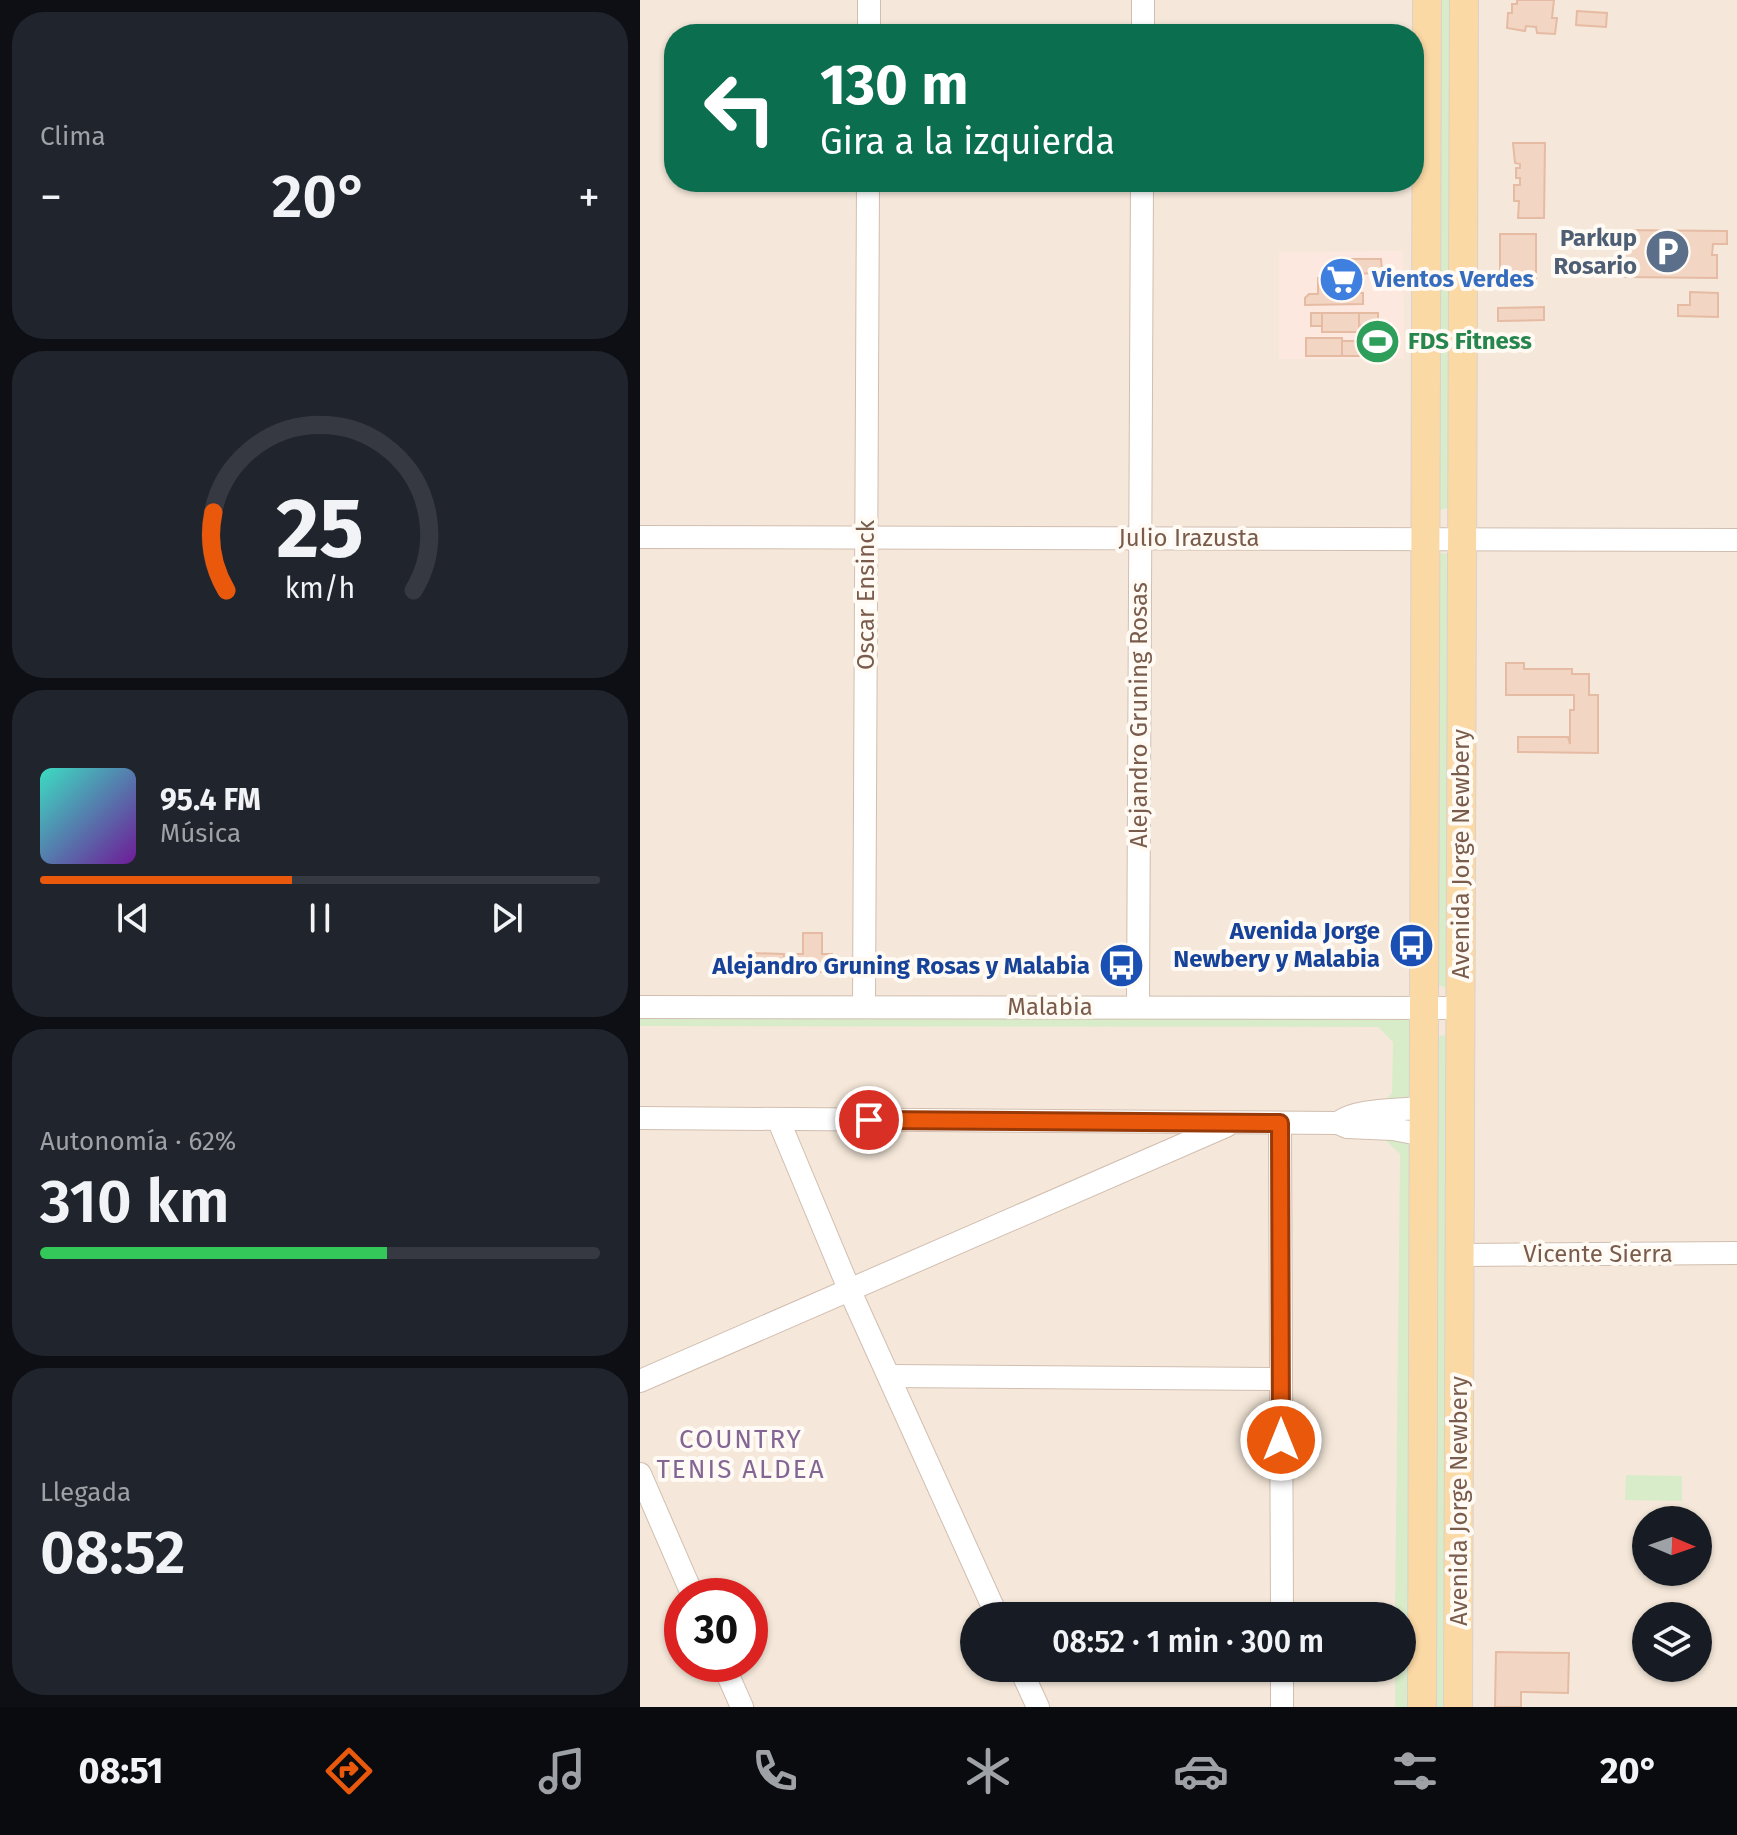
<!DOCTYPE html>
<html lang="es">
<meta charset="utf-8">
<style>
body{margin:0;font-family:"Fira Sans",sans-serif;background:#20242c;color:#f1f3f6;height:100vh;display:flex;flex-direction:column;font-size:30px;white-space:nowrap}
*{box-sizing:border-box;margin:0}
p{font-size:26px;color:#9ea1a6}
.icon{flex:none;width:44px;height:44px;fill:none;stroke:currentColor;stroke-width:2;stroke-linecap:round;stroke-linejoin:round}
.map{position:relative;flex:1;overflow:hidden}
.panel{display:flex;flex-direction:column;gap:12px;padding:12px;background:#0d0f14;width:640px}
.panel>*{flex:none}
.guide{position:absolute;left:24px;top:24px;width:760px;height:168px;border-radius:32px;box-shadow:0 2px 6px #0004;background:#0b6e4f;color:#fff;overflow:hidden}
.needle{width:52px;rotate:92deg}
.fabs{position:absolute;left:992px;top:1506px;display:grid;gap:16px}
.fabs a{display:grid;place-items:center;width:80px;height:80px;border-radius:50%;background:#171b24;box-shadow:0 2px 6px #0004;font-size:40px}
.speed{position:absolute;left:24px;top:1578px;display:flex;gap:16px;font-size:40px;font-weight:700;text-align:center}
.speed>*{display:grid;place-content:center;width:104px;height:104px;border-radius:50%;background:#171b24;box-shadow:0 2px 6px #0004;line-height:1}
.speed .limit{border:12px solid #d22;background:#fff;color:#111}
.pin{position:absolute;display:grid;place-items:center;width:68px;height:68px;color:#fff;margin:-34px;border:4px solid #fff;border-radius:50%;box-shadow:0 2px 8px #0007}
.me{position:absolute;width:88px;margin:-44px;rotate:0deg;stroke-linejoin:round;filter:drop-shadow(0 0 6px #0008)}
.turn{display:flex;align-items:center;gap:28px;height:168px;padding:0 24px;font-size:36px}
.turn .icon{width:104px;height:104px;stroke-width:2.5}
.turn b{display:block;font-size:56px;line-height:68px}
.big{font-size:60px;font-weight:600;line-height:1.1}
.panel .tile{flex:1;display:flex;flex-direction:column;justify-content:center;gap:12px;min-width:0;padding:0 28px;border-radius:32px;background:#20242c}
.panel .dial{align-items:center;gap:0}
.dial svg{height:208px;overflow:visible;fill:none;stroke:#363941;stroke-width:7;stroke-linecap:round;text-anchor:middle}
.dial text{fill:#f1f3f6;stroke:none}
.song{display:flex;align-items:center;gap:24px}
.cover{width:96px;height:96px;border-radius:12px;background:linear-gradient(135deg,hsl(170 70% 55%),hsl(280 70% 35%))}
.played{height:8px;border-radius:4px;background:linear-gradient(90deg,#ea580c 45%,#363941 45%)}
.keys{display:flex;justify-content:space-around;direction:ltr}
.heat{display:flex;justify-content:space-between;align-items:center;font-size:44px;direction:ltr}
.charge{height:12px;border-radius:6px;background:linear-gradient(90deg,#34c759 62%,#363941 0)}
.trip{position:absolute;left:320px;top:1602px;width:456px;height:80px;border-radius:40px;background:#171b24;box-shadow:0 2px 6px #0004;font-weight:600;line-height:80px;text-align:center}
.dock{display:flex;height:128px;justify-content:space-around;align-items:center;background:#090b0e;color:#9ea1a6}
.dock .icon{width:56px;height:56px}
.dock .on{color:#ea580c}
.dock b{font-size:36px;color:#f1f3f6}
main{display:flex;flex:1;min-height:0}
.map>svg:first-child{display:block}
</style>
<main>
<section class="panel">
<div class="tile"><p>Clima</p>
<div class="heat"><a>−</a><b class="big">20°</b><a>+</a></div>
</div>
<div class="tile dial"><svg viewBox="0 0 100 80">
<path d="M14 69A42 42 0 1 1 86 69"/>
<path d="M14 69A42 42 0 0 1 9 39" stroke="#ea580c"/>
<text x="50" y="56" font-size="32" font-weight="700">25</text>
<text x="50" y="72" font-size="11">km/h</text>
</svg></div>
<div class="tile">
<div class="song"><i class="cover"></i><div><b>95.4 FM</b><p>Música</p></div></div>
<div class="played"></div>
<div class="keys"><svg class="icon" aria-label="previous" viewBox="0 0 24 24"><path d="M18 5L8 12l10 7zM5 5v14"/></svg><svg class="icon" aria-label="pause" viewBox="0 0 24 24"><path d="M8 5v14M16 5v14"/></svg><svg class="icon" aria-label="next" viewBox="0 0 24 24"><path d="M6 5l10 7-10 7zM19 5v14"/></svg></div>
</div>
<div class="tile"><p>Autonomía · 62%</p><b class="big">310 km</b><div class="charge"></div></div>
<div class="tile"><p>Llegada</p><b class="big">08:52</b></div>
</section>
<div class="map">
<svg width="1097" height="1707" viewBox="0 0 1097 1707">
<rect width="100%" height="100%" fill="#fdf6ec"/>
<path fill="#f5e8da" fill-rule="evenodd" d="M0,0H1097V1707H0ZM34,34H774V182H34ZM1006,1520H1058V1572H1006ZM42,1596H110V1664H42ZM334,1616H762V1668H334ZM1006,1616H1058V1668H1006Z"/>
<polygon fill="#fde8e0" points="763,251 764,359 639,359 639,252"/>
<g fill="#d8ecc9">
<polygon points="796,0 816,0 811,507 800,510 795,504"/>
<polygon points="803,553 811,555 808,988 798,985 796,555"/>
<polygon points="0,1007 784,1007 782,1707 755,1707 755,1668 762,1668 762,1616 755,1616 760,1154 740,1135 740,1106 752,1093 753,1042 738,1027 0,1026"/>
<polygon points="802,1035 809,1039 809,1707 791,1707 795,1038"/>
<polygon points="986,1475 1042,1476 1042,1501 985,1500"/>
</g>
<g fill="#f3d5c3" stroke="#e6bba3" stroke-width="2">
<polygon points="877,0 914,0 912,18 917,18 915,34 897,33 896,27 886,26 885,31 867,28 868,13 872,13 872,4 877,4"/>
<polygon points="937,11 967,13 966,27 936,25"/>
<polygon points="873,143 905,143 904,218 878,218 879,201 874,201 874,185 880,185 880,178 876,178 876,168 880,168 880,164 875,163"/>
<polygon points="974,230 1087,231 1087,244 1073,244 1072,255 1077,255 1077,278 983,277 983,241 974,241"/>
<rect x="860" y="234" width="36" height="45"/>
<polygon points="710,259 741,259 742,273 710,274"/>
<rect x="735" y="273" width="7" height="15"/>
<polygon points="678,278 692,278 692,291 723,293 723,304 665,305 665,298 669,294 678,294"/>
<polygon points="1050,292 1078,293 1078,317 1038,316 1038,305 1050,305"/>
<polygon points="904,307 904,320 858,321 858,308"/>
<rect x="671" y="313" width="11" height="13"/>
<rect x="682" y="313" width="37" height="19"/>
<rect x="719" y="313" width="19" height="12"/>
<polygon points="720,336 748,336 747,346 720,343"/>
<rect x="666" y="338" width="36" height="18"/>
<polygon points="702,341 721,341 720,343 732,343 732,346 747,346 748,356 702,356"/>
<polygon points="866,663 884,663 884,669 932,669 932,674 949,674 949,695 958,695 958,753 878,752 878,737 928,737 930,744 930,710 934,710 934,695 866,695"/>
<polygon points="163,933 182,933 182,954 192,954 192,972 150,972 150,954 163,954"/>
<polygon points="111,953 144,954 143,972 111,972"/>
<polygon points="856,1652 929,1653 928,1693 881,1692 881,1707 855,1707"/>
</g>
<g fill="none" stroke-linecap="round" stroke-linejoin="round">
<defs>
<g id="minor">
<polyline points="229,34 229,0"/>
<polyline points="503,34 503,0"/>
<polyline points="0,537 1097,540"/>
<polyline points="0,1007 821,1008"/>
<polyline points="224,1007 228,182"/>
<polyline points="498,1007 502,182"/>
<polyline points="0,1118 698,1123 707,1127 753,1129 784,1135"/>
<polyline points="138,1119 209,1289 357,1616"/>
<path d="M699,1122C719,1108 760,1111 784,1107"/>
<polyline points="640,1123 642,1616"/>
<polyline points="820,1255 1097,1253"/>
<polyline points="250,1376 641,1379"/>
<polyline points="0,1381 586,1126"/>
<polyline points="0,1474 53,1596"/>
<polyline points="83,1664 102,1707"/>
<polyline points="380,1668 398,1707"/>
<polyline points="642,1668 642,1707"/>
</g>
<g id="major">
<polyline points="782,1707 787,0"/>
<polyline points="818,1707 824,0"/>
</g>
</defs>
<use href="#minor" stroke="#d1beb0" stroke-width="24"/>
<use href="#major" stroke="#dad1cd" stroke-width="30"/>
<use href="#minor" stroke="#fff" stroke-width="22"/>
<use href="#major" stroke="#fbd9a5" stroke-width="28"/>
</g>
<g fill="none" stroke-linecap="round" stroke-linejoin="round">
<defs>
<polyline id="route" points="229,1120 640,1123 641,1440"/>
</defs>
<use href="#route" stroke="#983908" stroke-width="20"/>
<use href="#route" stroke="#ea580c" stroke-width="14"/>
</g>
<defs>
<symbol id="parking-disc" viewBox="-11 -11 22 22"><circle r="9.5" fill="#5c6f8a" stroke="#fffaf3"/><path d="M-3.5-5.5H1a3.5 3.5 0 0 1 0 7H-1V5.5H-3.5ZM-1-3.4V-.6H.8a1.4 1.4 0 0 0 0-2.8Z" fill="#fff"/></symbol>
<symbol id="supermarket-disc" viewBox="-11 -11 22 22"><circle r="9.5" fill="#3f7fe0" stroke="#fffaf3"/><path d="M-6-5.5h2.5l.6 2H6L4.5 2H-2.5L-4.4-4H-6ZM-1.5 3.2a1.3 1.3 0 1 0 .1 0ZM3 3.2a1.3 1.3 0 1 0 .1 0Z" fill="#fff"/></symbol>
<symbol id="stadium-disc" viewBox="-11 -11 22 22"><circle r="9.5" fill="#2e9e5b" stroke="#fffaf3"/><path d="M0-5a6.5 5 0 1 0 0 10a6.5 5 0 1 0 0-10ZM-3.5-1.8h7v3.6h-7Z" fill="#fff"/></symbol>
<symbol id="bus-disc" viewBox="-11 -11 22 22"><circle r="9.5" fill="#1a4fb4" stroke="#fffaf3"/><path d="M-5-6H5V4H4V6H2V4H-2V6H-4V4H-5ZM-3.5-4V0h7V-4ZM-3.5 1.2v1.5H-2V1.2ZM2 1.2v1.5H3.5V1.2Z" fill="#fff"/></symbol>
</defs>
<g fill-rule="evenodd">
<use href="#parking-disc" x="1002" y="226" width="51" height="51"/>
<use href="#supermarket-disc" x="676" y="254" width="51" height="51"/>
<use href="#stadium-disc" x="712" y="316" width="51" height="51"/>
<use href="#bus-disc" x="746" y="920" width="51" height="51"/>
<use href="#bus-disc" x="456" y="940" width="51" height="51"/>
</g>
<g text-anchor="middle" dominant-baseline="central" stroke-width="8" stroke-linejoin="round" paint-order="stroke">
<g font-size="24" font-weight="bold" fill="#4e5e75" stroke="#fffaf3" text-anchor="end">
<text x="997" y="238">Parkup<tspan x="997" dy="28">Rosario</tspan></text>
</g>
<g font-size="24" font-weight="bold" fill="#366cbe" stroke="#fffaf3" text-anchor="start">
<text x="732" y="279">Vientos Verdes</text>
</g>
<g font-size="24" font-weight="bold" fill="#27864d" stroke="#fffaf3" text-anchor="start">
<text x="768" y="341">FDS Fitness</text>
</g>
<g font-size="24" fill="#7a5c4d" stroke="#fffaf3">
<text x="549" y="538">Julio Irazusta</text>
<text transform="translate(226 595) rotate(-90)">Oscar Ensinck</text>
<text transform="translate(499 715) rotate(-90)">Alejandro Gruning Rosas</text>
<text transform="translate(821 854) rotate(-90)">Avenida Jorge Newbery</text>
<text x="410" y="1007">Malabia</text>
<text x="958" y="1254">Vicente Sierra</text>
<text transform="translate(819 1501) rotate(-90)">Avenida Jorge Newbery</text>
</g>
<g font-size="24" font-weight="bold" fill="#164399" stroke="#fffaf3" text-anchor="end">
<text x="740" y="931">Avenida Jorge<tspan x="740" dy="28">Newbery y Malabia</tspan></text>
<text x="450" y="966">Alejandro Gruning Rosas y Malabia</text>
</g>
<g font-size="26" letter-spacing="2" fill="#846695" stroke="#fffaf3">
<text x="101" y="1439">COUNTRY<tspan x="101" dy="30">TENIS ALDEA</tspan></text>
</g>
</g>
</svg>
<div class="fabs">
<a><svg class="needle" viewBox="-14 -14 28 28"><path d="M0-13l5 13h-10z" fill="#e53935"/><path d="M0 13l5-13h-10z" fill="#9ea1a6"/></svg></a>
<a><svg class="icon" aria-label="layers" viewBox="0 0 24 24"><path d="M12 4l9 5-9 5-9-5zM3 14l9 5 9-5"/></svg></a>
</div>
<div class="speed"><div class="limit">30</div></div>
<div class="pin" style="left:229px;top:1120px;background:#d93025"><svg class="icon" aria-label="arrive" viewBox="0 0 24 24"><path d="M6 21V4h12l-3 4 3 4H6"/></svg></div>
<svg class="me" style="left:641px;top:1440px" viewBox="-20 -20 40 40"><circle r="17" fill="#ea580c" stroke="#fff" stroke-width="3"/><path d="M0-11L8 9 0 5-8 9z" fill="#fff"/></svg>
<div class="trip">08:52 · 1 min · 300 m</div>
<div class="guide">
<div class="turn"><svg class="icon" aria-label="left" viewBox="0 0 24 24"><path d="M17 20v-9H6M10 6l-5 5 5 5"/></svg><div><b>130 m</b>Gira a la izquierda</div></div>
</div>
</div>
</main>
<nav class="dock">
<b>08:51</b>
<svg class="icon on" aria-label="directions" viewBox="0 0 24 24"><path d="M12 3l9 9-9 9-9-9zM9 14v-3h6M13 9l2 2-2 2"/></svg>
<svg class="icon" aria-label="music" viewBox="0 0 24 24"><path d="M9 18V5l10-2v13"/><circle cx="6" cy="18" r="3"/><circle cx="16" cy="16" r="3"/></svg>
<svg class="icon" aria-label="phone" viewBox="0 0 24 24"><path d="M5 4h4l2 5-3 2q2 4 5 5l2-3 5 2v4C11 20 4 13 5 4z"/></svg>
<svg class="icon" aria-label="climate" viewBox="0 0 24 24"><path d="M12 3v18M4 7l16 10M4 17L20 7"/></svg>
<svg class="icon" aria-label="car" viewBox="0 0 24 24"><path d="M5 17H2v-5l4-1 3-4h7l3 4 3 1v5h-3M9 17h6M6 11h13"/><circle cx="7" cy="17" r="2"/><circle cx="17" cy="17" r="2"/></svg>
<svg class="icon" aria-label="filters" viewBox="0 0 24 24"><path d="M4 7h16M4 17h16"/><circle cx="9" cy="7" r="2"/><circle cx="15" cy="17" r="2"/></svg>
<b>20°</b>
</nav>
